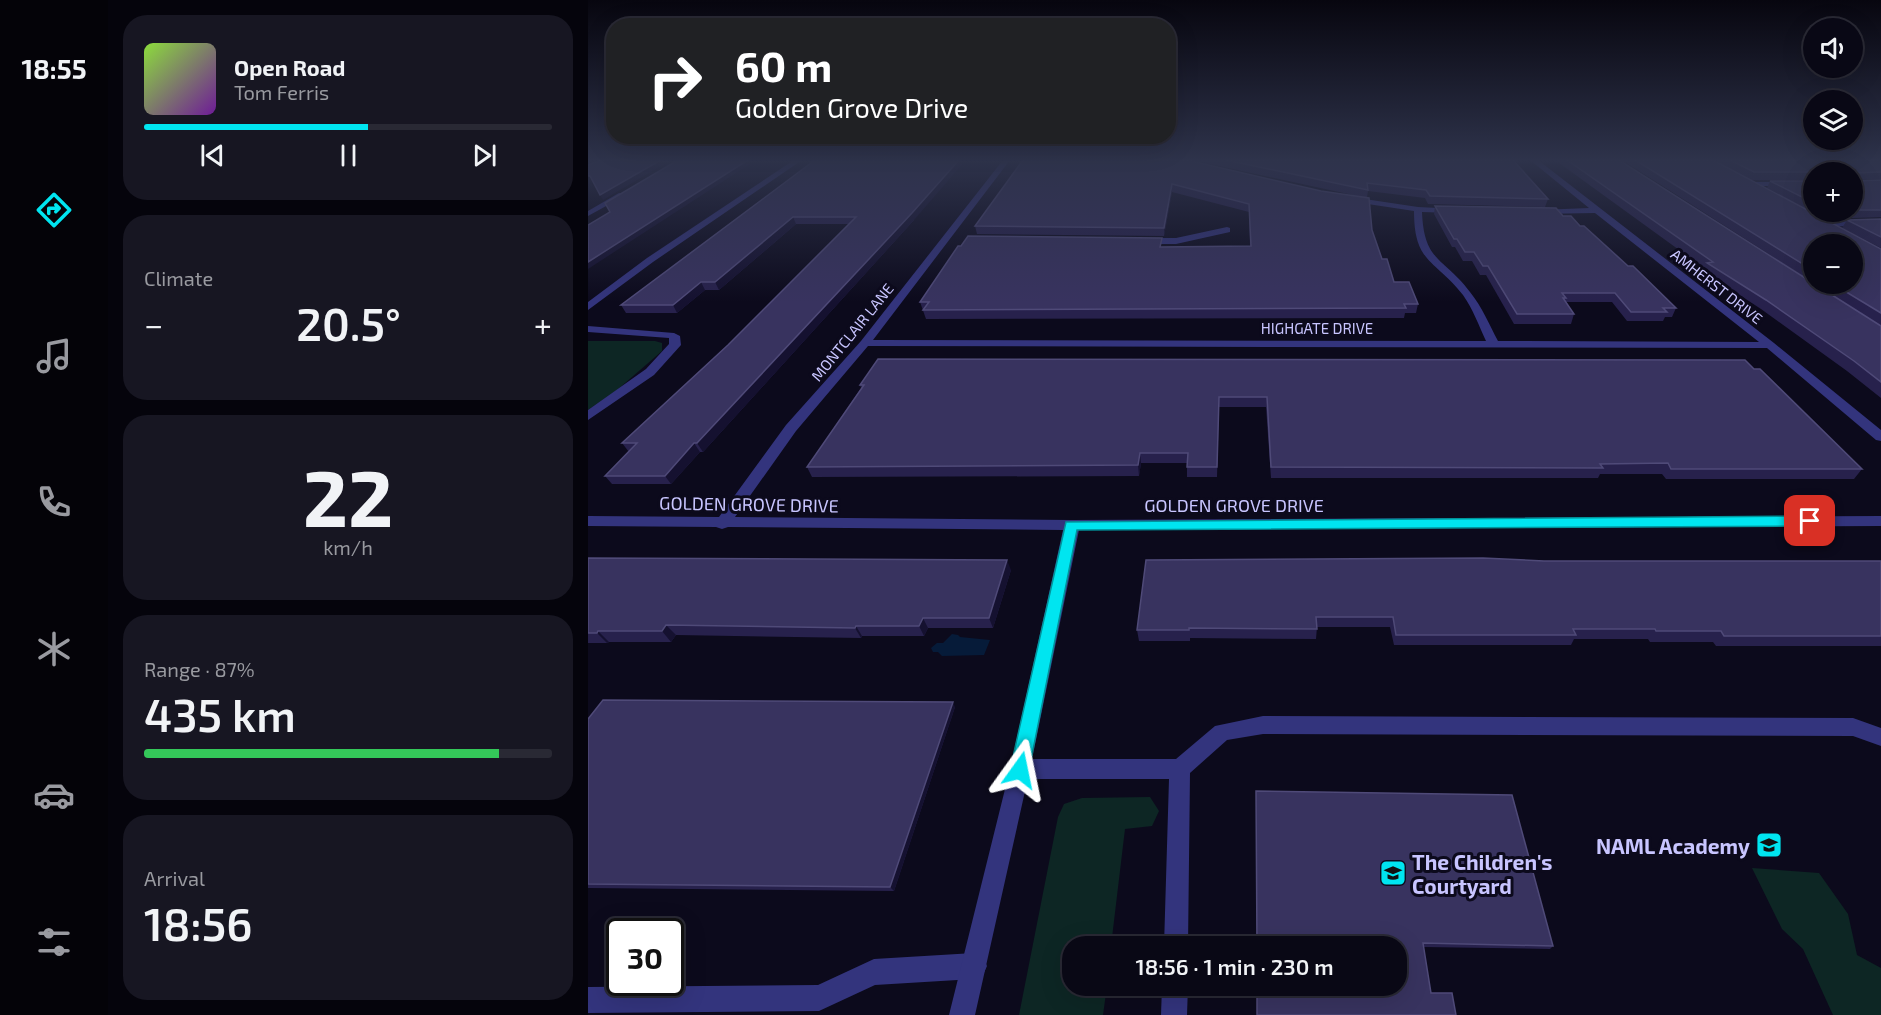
<!DOCTYPE html>
<meta charset="utf-8">
<style>
body{margin:0;font-family:"Exo 2",sans-serif;background:#171622;color:#f1f3f6;height:100vh;display:flex;flex-direction:column;font-size:22px;white-space:nowrap}
*{box-sizing:border-box;margin:0}
p{font-size:20px;color:#999aa0}
.icon{flex:none;width:33px;height:33px;fill:none;stroke:currentColor;stroke-width:2;stroke-linecap:round;stroke-linejoin:round}
.map{position:relative;flex:1;overflow:hidden}
.side{display:flex;flex-direction:column;gap:15px;padding:15px;background:#05040c;width:480px}
.side>*{flex:none}
.top-card{position:absolute;left:18px;top:18px;width:570px;height:126px;border-radius:24px;box-shadow:0 6px 24px #0002,0 0 0 2px #292934;background:#202124;color:#fff;overflow:hidden}
.tools{position:absolute;left:1215px;top:18px;display:grid;gap:12px}
.tools a{display:grid;place-items:center;width:60px;height:60px;border-radius:50%;background:#090815;box-shadow:0 6px 24px #0002,0 0 0 2px #292934;font-size:30px}
.speed{position:absolute;left:18px;top:918px;display:flex;gap:12px;font-size:30px;font-weight:700;text-align:center}
.speed>*{display:grid;place-content:center;width:78px;height:78px;border-radius:50%;background:#090815;box-shadow:0 6px 24px #0002,0 0 0 2px #292934;line-height:1}
.speed .limit{border:3px solid #111;border-radius:9px;background:#fff;color:#111}
.pin{position:absolute;display:grid;place-items:center;width:51px;height:51px;color:#fff;margin:-26px;border-radius:12px;box-shadow:0 3px 9px #0006}
.me{position:absolute;width:66px;margin:-33px;rotate:12deg;stroke-linejoin:round;filter:drop-shadow(0 0 4px #0008)}
.turn{display:flex;align-items:center;gap:21px;height:126px;padding:0 30px;font-size:27px}
.turn .icon{width:78px;height:78px;stroke-width:2.5}
.turn b{display:block;font-size:42px;line-height:51px}
.big{font-size:45px;font-weight:600;line-height:1.1}
.side .widget{flex:1;display:flex;flex-direction:column;justify-content:center;gap:9px;min-width:0;padding:0 21px;border-radius:24px;background:#171622}
.side .dial{align-items:center;gap:0}
.dial b{font-size:78px;line-height:1}
.song{display:flex;align-items:center;gap:18px}
.cover{width:72px;height:72px;border-radius:9px;background:linear-gradient(135deg,hsl(90 70% 55%),hsl(280 70% 35%))}
.played{height:6px;border-radius:3px;background:linear-gradient(90deg,#00e5f0 55%,#292934 55%)}
.keys{display:flex;justify-content:space-around;direction:ltr}
.heat{display:flex;justify-content:space-between;align-items:center;font-size:33px;direction:ltr}
.charge{height:9px;border-radius:4px;background:linear-gradient(90deg,#34c759 87%,#292934 0)}
.trip{position:absolute;left:474px;top:936px;width:345px;height:60px;border-radius:24px;background:#090815;box-shadow:0 6px 24px #0002,0 0 0 2px #292934;font-weight:600;line-height:60px;text-align:center}
main{display:flex;flex:1;min-height:0}
.menu{display:flex;flex-direction:column;width:108px;justify-content:space-around;align-items:center;background:#040308;color:#999aa0}
.menu .icon{width:42px;height:42px}
.menu .current{color:#00e5f0}
.menu b{font-size:27px;color:#f1f3f6}
.map>svg:first-child{display:block}
</style>
<main>
<nav class="menu">
<b>18:55</b>
<svg class="icon current" aria-label="directions" viewBox="0 0 24 24"><path d="M12 3l9 9-9 9-9-9zM9 14v-3h6M13 9l2 2-2 2"/></svg>
<svg class="icon" aria-label="music" viewBox="0 0 24 24"><path d="M9 18V5l10-2v13"/><circle cx="6" cy="18" r="3"/><circle cx="16" cy="16" r="3"/></svg>
<svg class="icon" aria-label="phone" viewBox="0 0 24 24"><path d="M5 4h4l2 5-3 2q2 4 5 5l2-3 5 2v4C11 20 4 13 5 4z"/></svg>
<svg class="icon" aria-label="climate" viewBox="0 0 24 24"><path d="M12 3v18M4 7l16 10M4 17L20 7"/></svg>
<svg class="icon" aria-label="car" viewBox="0 0 24 24"><path d="M5 17H2v-5l4-1 3-4h7l3 4 3 1v5h-3M9 17h6M6 11h13"/><circle cx="7" cy="17" r="2"/><circle cx="17" cy="17" r="2"/></svg>
<svg class="icon" aria-label="filters" viewBox="0 0 24 24"><path d="M4 7h16M4 17h16"/><circle cx="9" cy="7" r="2"/><circle cx="15" cy="17" r="2"/></svg>
</nav>
<section class="side">
<div class="widget">
<div class="song"><i class="cover"></i><div><b>Open Road</b><p>Tom Ferris</p></div></div>
<div class="played"></div>
<div class="keys"><svg class="icon" aria-label="previous" viewBox="0 0 24 24"><path d="M18 5L8 12l10 7zM5 5v14"/></svg><svg class="icon" aria-label="pause" viewBox="0 0 24 24"><path d="M8 5v14M16 5v14"/></svg><svg class="icon" aria-label="next" viewBox="0 0 24 24"><path d="M6 5l10 7-10 7zM19 5v14"/></svg></div>
</div>
<div class="widget"><p>Climate</p>
<div class="heat"><a>−</a><b class="big">20.5°</b><a>+</a></div>
</div>
<div class="widget dial"><b>22</b><p>km/h</p></div>
<div class="widget"><p>Range · 87%</p><b class="big">435 km</b><div class="charge"></div></div>
<div class="widget"><p>Arrival</p><b class="big">18:56</b></div>
</section>
<div class="map">
<svg width="1293" height="1015" viewBox="0 0 1293 1015">
<rect width="100%" height="100%" fill="#0c0a1c"/>
<g fill="#0d2624">
<polygon points="0,341 67,341 74,343 74,351 29,390 0,410"/>
<polygon points="562,797 571,811 564,826 537,829 523,946 484,946 484,986 519,986 515,1015 431,1015 470,817 476,804 494,798"/>
<polygon points="1164,868 1231,873 1260,914 1269,955 1293,968 1293,1015 1245,1015 1215,949 1194,929"/>
</g>
<polygon fill="#061b39" points="364,634 370,635 372,637 402,640 396,655 354,656 350,652 345,652 343,648 349,643 355,643"/>
<g fill="none" stroke-linecap="round" stroke-linejoin="round">
<g fill="#33347d" fill-rule="evenodd">
<polygon points="1159,182 1226,182 1226,186 1156,186 1155,184"/>
<polygon points="31,193 38,195 0,216 0,211"/>
<polygon points="675,716 1265,718 1293,728 1293,746 1265,736 675,734 639,740 602,773 600,946 576,946 581,779 432,779 425,776 422,769 425,762 432,759 588,759 627,726"/>
<polygon points="386,953 395,957 399,966 395,975 386,979 287,985 231,1011 0,1013 0,987 230,985 286,959"/>
<polygon points="574,986 600,986 599,1015 573,1015"/>
</g>
<g fill="#33347d" fill-rule="evenodd">
<polygon points="206,160 214,160 65,262 0,310 0,302 59,258"/>
<path d="M415,160H422L285,340L898,341C891,326 885,309 875,295C847,259 826,264 826,211L760,201L759,199L763,197L830,207L870,209V213H867L834,212C836,263 856,257 882,292C894,307 901,324 910,341L1171,342L1007,213L948,214L947,212L951,210L1001,208L942,160H950L1186,343L1293,430V441L1288,440L1179,348L280,346L208,431L147,517L484,520L1293,516V526L491,530L442,769L387,1015H361L422,769L475,530L140,527L134,529L128,527L0,526V516L131,517L198,425L273,341Z"/>
<polygon points="1293,219 1293,225 1231,227 1227,224 1231,221"/>
<polygon points="639,227 642,228 642,232 588,244 555,244 551,241 555,238 588,238"/>
<polygon points="0,326 86,333 92,336 93,345 66,375 0,420 0,410 58,369 81,344 81,338 0,332"/>
</g>
</g>
<g fill="#27214c">
<polygon points="227,160 326,220 115,452 112,452 83,484 24,484 17,476 41,452 34,443 140,345 261,224 208,224 131,290 117,290 89,313 38,313 33,305"/>
<polygon points="435,160 733,191 774,197 604,160 925,160 960,199 957,207 840,204 837,198 780,191 779,197 784,230 794,259 806,282 830,304 828,313 817,313 816,318 338,319 332,302 574,247 662,246 661,212 584,192 576,236 389,234 387,226"/>
<polygon points="967,160 1031,160 1226,284 1264,284 1226,244 1226,283 1034,160 1125,160 1293,249 1293,398 1259,371 1173,309 1115,271 1116,268"/>
<polygon points="1126,160 1293,160 1293,179 1268,180 1293,180 1293,217 1237,219 1179,188 1182,181 1226,181 1226,212 1264,212 1264,172 1226,172 1226,180 1162,180"/>
<polygon points="847,206 975,216 992,226 1088,308 1084,317 1077,317 1075,321 1039,321 1024,302 978,302 986,314 983,324 926,324 898,275 892,275 884,261 875,261 867,247 864,247 846,214"/>
<polygon points="1293,219 1293,248 1254,228 1259,220"/>
<polygon points="1166,369 1274,469 1266,479 1078,479 1074,474 1012,474 1010,478 683,478 678,407 631,407 629,477 599,477 599,463 553,463 551,476 224,477 219,467 273,388 272,385"/>
<polygon points="0,558 423,570 405,628 340,628 336,636 274,636 273,638 88,635 83,642 21,642 19,643 0,643"/>
<polygon points="956,561 1293,561 1293,646 1128,646 1125,642 1062,642 1060,639 986,639 983,645 806,645 802,627 729,627 728,639 602,638 602,641 551,641 549,630"/>
<polygon points="367,707 306,891 0,888 0,719"/>
<polygon points="668,791 965,946 962,949 835,947 843,993 669,1015"/>
</g>
<g fill="#151130">
<polygon points="73,160 83,160 15,200 12,195"/>
<polygon points="160,160 168,160 0,269 0,262"/>
<polygon points="371,160 378,160 326,220 115,452 109,443"/>
<polygon points="584,184 584,192 576,236 576,228"/>
<polygon points="205,217 208,224 131,290 127,282"/>
<polygon points="113,282 117,290 89,313 85,305"/>
<polygon points="106,443 112,452 83,484 77,476"/>
<polygon points="552,453 553,463 551,476 550,465"/>
<polygon points="419,560 423,570 405,628 401,618"/>
<polygon points="335,618 340,628 336,636 331,626"/>
<polygon points="78,625 88,635 83,642 74,631"/>
<polygon points="268,626 274,636 273,638 267,628"/>
<polygon points="10,631 21,642 19,643 9,633"/>
<polygon points="365,702 367,707 306,891 302,887"/>
</g>
<g fill="#38335f" stroke="#4f4a78" stroke-width="1.5">
<polygon points="12,160 73,160 12,195 2,176 0,176 0,165"/>
<polygon points="90,160 160,160 0,262 0,225 22,212 17,203"/>
<polygon points="227,160 371,160 324,213 109,443 106,443 77,476 17,476 49,443 34,443 140,345 268,217 205,217 127,282 113,282 85,305 33,305"/>
<polygon points="435,160 599,160 733,191 781,198 784,230 794,259 799,259 806,282 821,282 830,304 816,304 818,308 335,310 341,302 332,302 370,246 373,246 380,236 574,238 572,247 663,246 661,204 584,184 576,228 387,226"/>
<polygon points="638,160 925,160 960,199 842,196 838,190 779,183 780,190"/>
<polygon points="979,160 1031,160 1293,326 1293,382 1266,361 1178,300 1119,263 1125,262"/>
<polygon points="1047,160 1125,160 1293,249 1293,313 1245,284 1264,284 1264,244 1226,244 1226,271"/>
<polygon points="1142,160 1293,160 1293,172 1267,173 1268,181 1293,180 1293,210 1264,210 1264,172 1166,172"/>
<polygon points="1182,181 1226,181 1226,203"/>
<polygon points="847,206 968,208 975,216 983,216 992,226 996,226 1040,266 1045,266 1088,308 1075,308 1079,312 1043,312 1027,293 974,293 978,298 975,298 986,314 929,314 900,266 895,266 886,252 877,252 869,239 866,239"/>
<polygon points="1293,219 1293,237 1259,220"/>
<polygon points="290,359 1157,360 1166,369 1172,369 1274,469 1083,469 1080,463 1012,464 1015,468 683,467 679,397 631,397 629,467 599,467 600,453 552,453 550,465 219,467 276,385 272,385"/>
<polygon points="0,558 419,560 401,618 335,618 331,626 268,626 267,628 78,625 74,631 10,631 9,633 0,633"/>
<polygon points="895,558 956,561 1293,561 1293,636 1136,636 1133,631 1068,631 1067,629 985,629 988,635 808,635 805,617 728,617 729,629 601,628 601,630 549,630 558,560"/>
<polygon points="15,700 365,702 302,887 0,884 0,719"/>
<polygon points="668,791 924,795 965,946 835,943 843,993 864,993 868,1015 669,1015 669,986 808,986 808,946 669,946"/>
</g>
<linearGradient id="sky" x2="0" y2="1"><stop stop-color="#07060f"/><stop offset="0.53" stop-color="#2e334b"/><stop offset="1" stop-color="#2e334b" stop-opacity="0"/></linearGradient>
<rect width="1293" height="302" fill="url(#sky)"/>
<polygon fill="#00e5f0" stroke="#00959c" stroke-width="1.5" points="1222,516 1229,521 1222,526 489,530 441,770 438,776 432,779 425,776 422,770 478,522"/>
<defs>
<symbol id="school-square" viewBox="-11 -11 22 22"><rect x="-9" y="-9" width="18" height="18" rx="4" fill="#00e5f0" stroke="#0c0a1c"/><path d="M0-5L7-2L0 1L-7-2ZM-4 1L0 2.5L4 1V4Q0 6-4 4Z" fill="#111"/></symbol>
</defs>
<g fill-rule="evenodd">
<use href="#school-square" x="1166" y="830" width="30" height="30"/>
<use href="#school-square" x="790" y="858" width="30" height="30"/>
</g>
<g text-anchor="middle" dominant-baseline="central" stroke-width="6" stroke-linejoin="round" paint-order="stroke">
<g font-size="15" fill="#c8c5ff" stroke="#0c0a1c">
<text transform="translate(1129 286) rotate(38)">AMHERST DRIVE</text>
<text x="729" y="328">HIGHGATE DRIVE</text>
<text transform="translate(264 332) rotate(-51)">MONTCLAIR LANE</text>
</g>
<g font-size="18" fill="#c8c5ff" stroke="#0c0a1c">
<text transform="translate(161 504) rotate(1)">GOLDEN GROVE DRIVE</text>
<text x="646" y="505">GOLDEN GROVE DRIVE</text>
</g>
<g font-size="21" font-weight="bold" fill="#c8c5ff" stroke="#0c0a1c" text-anchor="end">
<text x="1162" y="845">NAML Academy</text>
<text x="824" y="861" text-anchor="start">The Children's<tspan x="824" dy="24">Courtyard</tspan></text>
</g>
</g>
</svg>
<div class="tools">
<a><svg class="icon" aria-label="sound" viewBox="0 0 24 24"><path d="M4 9h4l5-4v14l-5-4H4zM17 9q2 3 0 6"/></svg></a>
<a><svg class="icon" aria-label="layers" viewBox="0 0 24 24"><path d="M12 4l9 5-9 5-9-5zM3 14l9 5 9-5"/></svg></a>
<a>+</a>
<a>−</a>
</div>
<div class="speed"><div class="limit">30</div></div>
<div class="pin" style="left:1222px;top:521px;background:#d93025"><svg class="icon" aria-label="arrive" viewBox="0 0 24 24"><path d="M6 21V4h12l-3 4 3 4H6"/></svg></div>
<svg class="me" style="left:432px;top:770px" viewBox="-20 -20 40 40"><path d="M0-17L14 15 0 8-14 15z" fill="#00e5f0" stroke="#fff" stroke-width="4"/></svg>
<div class="trip">18:56 · 1 min · 230 m</div>
<div class="top-card">
<div class="turn"><svg class="icon" aria-label="right" viewBox="0 0 24 24"><path d="M7 20v-9h11M14 6l5 5-5 5"/></svg><div><b>60 m</b>Golden Grove Drive</div></div>
</div>
</div>
</main>
